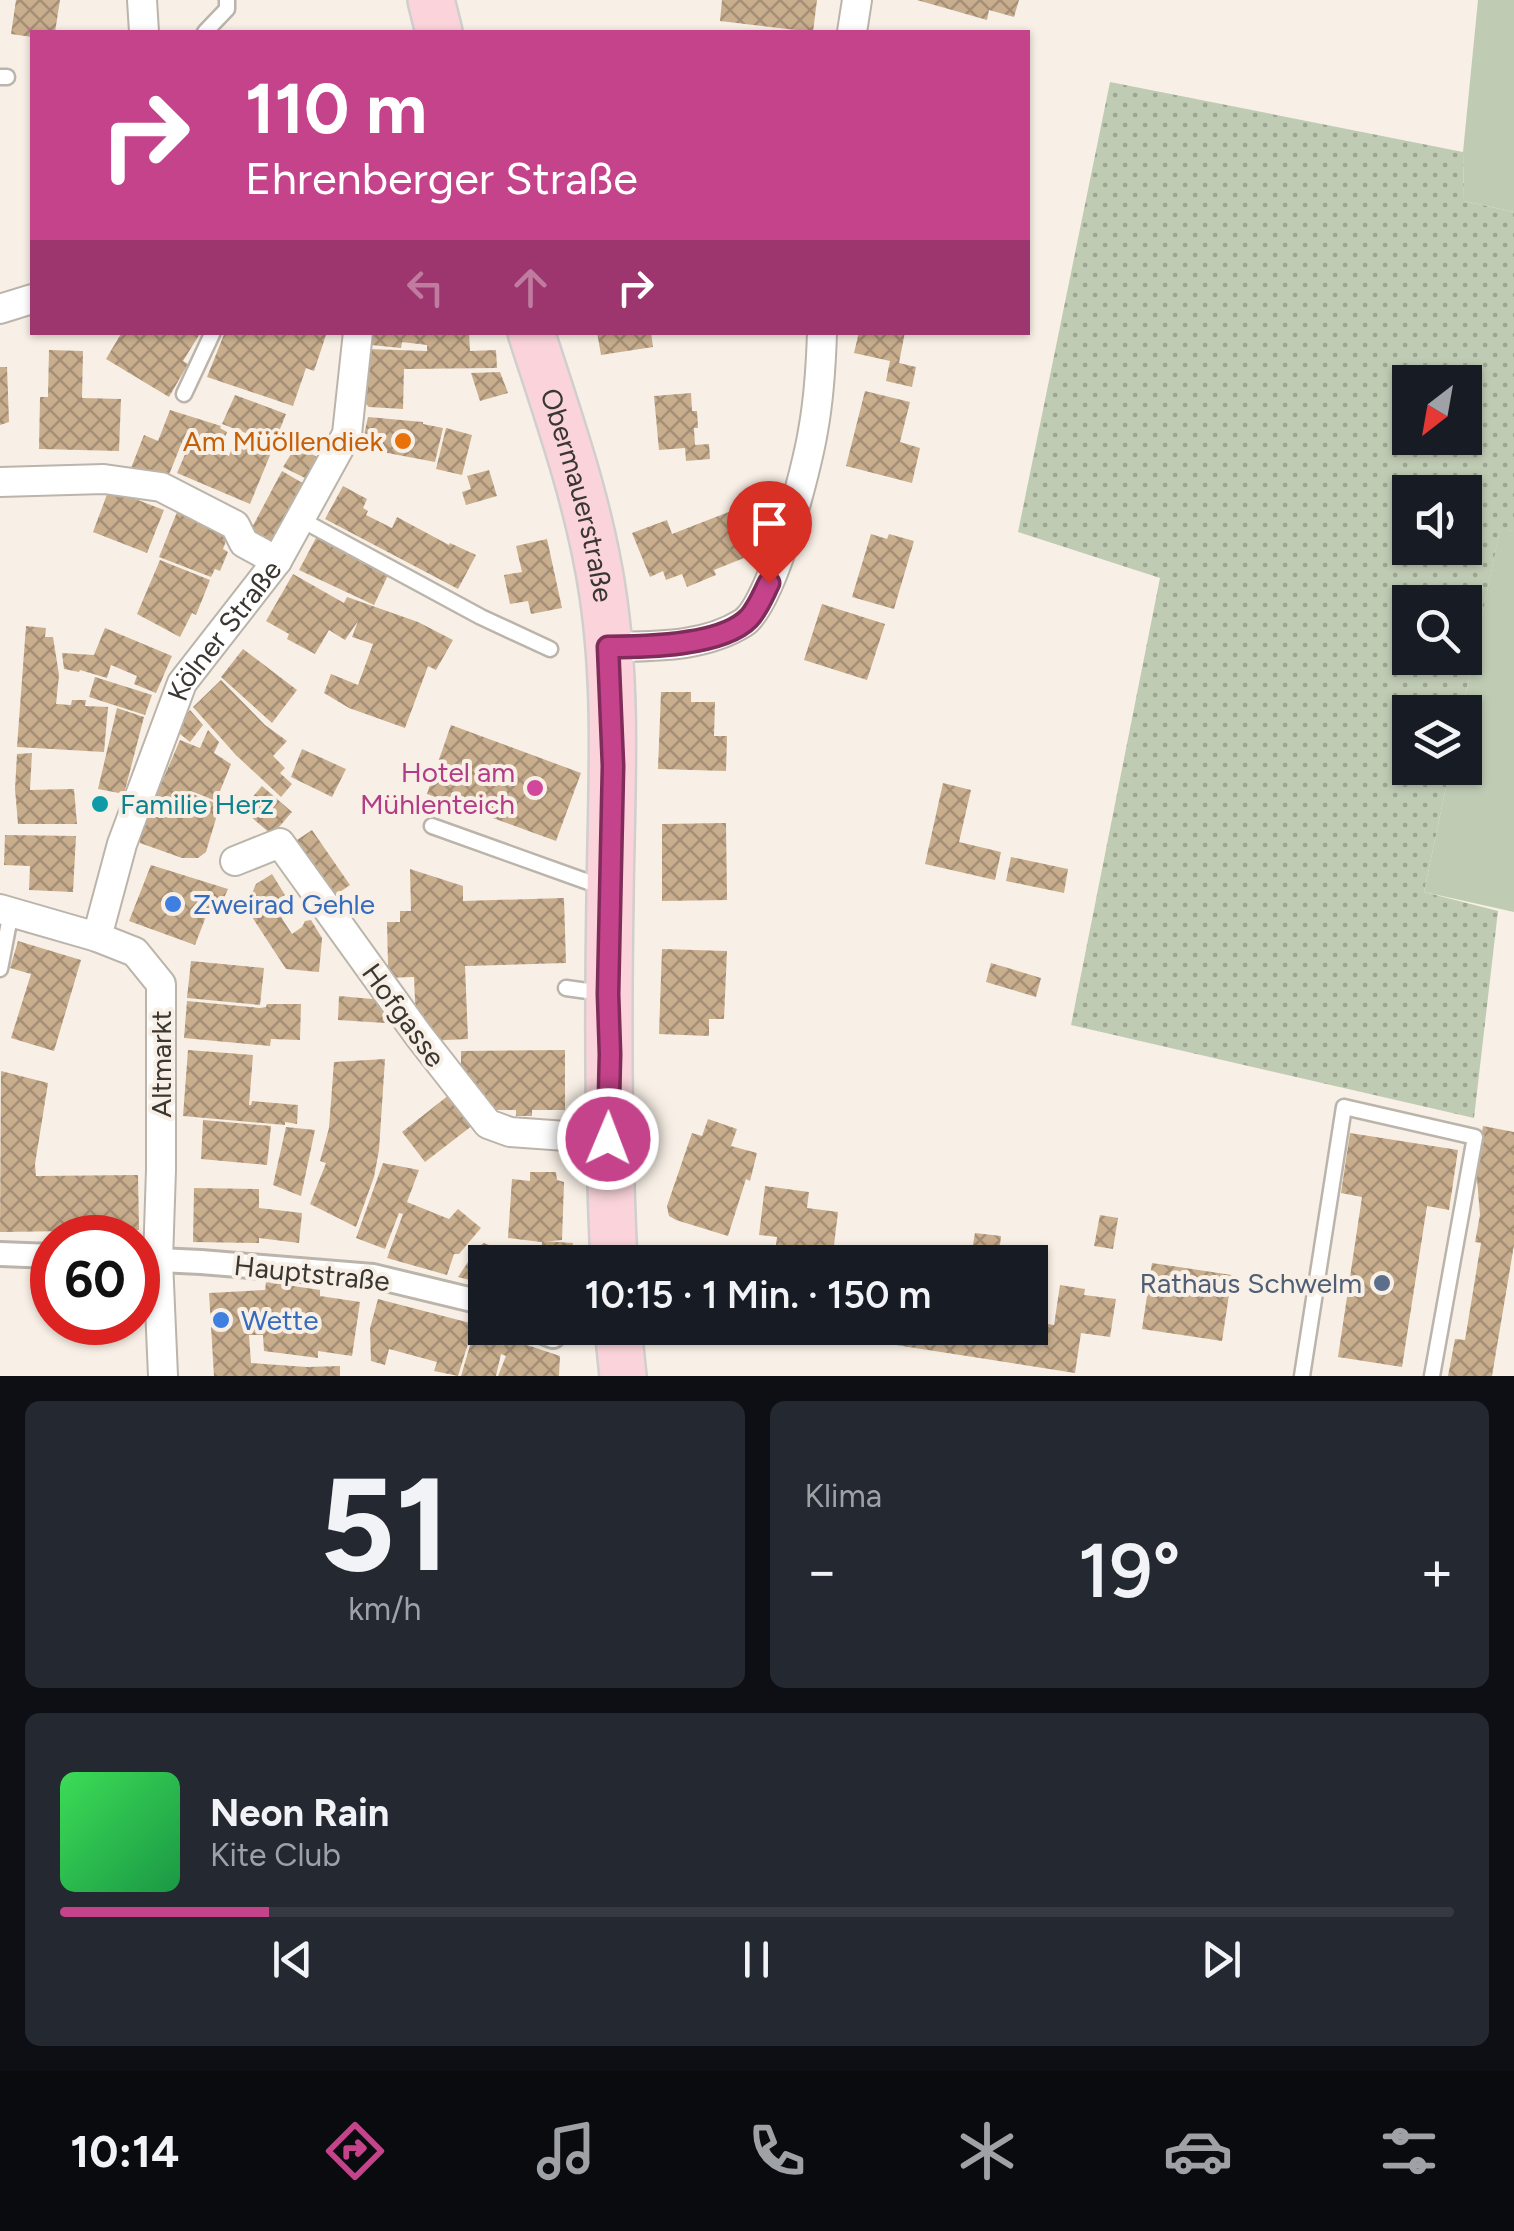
<!DOCTYPE html>
<html lang="de">
<meta charset="utf-8">
<style>
body{margin:0;font-family:Figtree,sans-serif;background:#242831;color:#f1f3f6;height:100vh;display:flex;flex-direction:column;font-size:38px;white-space:nowrap}
*{box-sizing:border-box;margin:0}
p{font-size:32px;color:#9ea1a6}
.icon{flex:none;width:55px;height:55px;fill:none;stroke:currentColor;stroke-width:2;stroke-linecap:round;stroke-linejoin:round}
.map{position:relative;height:1376px;overflow:hidden}
.drawer{display:flex;flex-direction:column;gap:25px;padding:25px;background:#0d0f14;flex:1}
.drawer>*{flex:none}
.guide{position:absolute;left:30px;top:30px;width:1000px;height:305px;border-radius:0px;box-shadow:0 2px 8px #0004;background:#c5438a;color:#fff;overflow:hidden}
.needle{width:65px;rotate:211deg}
.tools{position:absolute;left:1392px;top:365px;display:grid;gap:20px}
.tools a{display:grid;place-items:center;width:90px;height:90px;border-radius:0px;background:#171b24;box-shadow:0 2px 8px #0004;font-size:50px}
.speed{position:absolute;left:30px;top:1215px;display:flex;gap:20px;font-size:50px;font-weight:700;text-align:center}
.speed>*{display:grid;place-content:center;width:130px;height:130px;border-radius:50%;background:#171b24;box-shadow:0 2px 8px #0004;line-height:1}
.speed .limit{border:15px solid #d22;background:#fff;color:#111}
.pin{position:absolute;display:grid;place-items:center;width:85px;height:85px;color:#fff;margin:-102px -42px;border-radius:50% 50% 50% 0;rotate:-45deg;box-shadow:0 0 10px #0007}
.pin .icon{rotate:45deg}
.me{position:absolute;width:110px;margin:-55px;rotate:1deg;stroke-linejoin:round;filter:drop-shadow(0 0 8px #0008)}
.turn{display:flex;align-items:center;gap:35px;height:210px;padding:0 50px;font-size:45px}
.turn .icon{width:130px;height:130px;stroke-width:2.5}
.turn b{display:block;font-size:70px;line-height:85px}
.lanes{display:flex;align-items:center;height:95px;padding:0 50px;background:#0003;justify-content:center;gap:50px;direction:ltr}
.lanes .off{opacity:.35}
.big{font-size:75px;font-weight:600;line-height:1.1}
.drawer .tile{flex:1;display:flex;flex-direction:column;justify-content:center;gap:15px;min-width:0;padding:0 35px;border-radius:15px;background:#242831}
.drawer .dial{align-items:center;gap:0}
.dial b{font-size:130px;line-height:1}
.song{display:flex;align-items:center;gap:30px}
.cover{width:120px;height:120px;border-radius:15px;background:linear-gradient(135deg,hsl(130 70% 55%),hsl(140 70% 35%))}
.played{height:10px;border-radius:5px;background:linear-gradient(90deg,#c5438a 15%,#363941 15%)}
.keys{display:flex;justify-content:space-around;direction:ltr}
.heat{display:flex;justify-content:space-between;align-items:center;font-size:55px;direction:ltr}
.drawer .tiles{flex:1;display:grid;gap:25px;grid-template-columns:1fr 1fr}
.tile:last-child{grid-column:span 2}
.trip{position:absolute;left:468px;top:1245px;width:580px;height:100px;border-radius:0px;background:#171b24;box-shadow:0 2px 8px #0004;font-weight:600;line-height:100px;text-align:center}
.tab-bar{display:flex;height:160px;justify-content:space-around;align-items:center;background:#090b0e;color:#9ea1a6}
.tab-bar .icon{width:70px;height:70px}
.tab-bar .current{color:#c5438a}
.tab-bar b{font-size:45px;color:#f1f3f6}
.map>svg:first-child{display:block}
</style>
<div class="map">
<svg width="1514" height="1376" viewBox="0 0 1514 1376">
<defs>
<pattern id="garden-dots" width="8" height="8" patternUnits="userSpaceOnUse" patternTransform="scale(2.5)"><rect width="8" height="8" fill="#c0cbb4"/><path d="M2 2h.1M6 6h.1" fill="none" stroke="#9da693" stroke-width="1.8" stroke-linecap="round"/></pattern>
<pattern id="building-cross-hatch" width="8" height="8" patternUnits="userSpaceOnUse" patternTransform="scale(2.5)"><rect width="8" height="8" fill="#c9ae8e"/><path d="M0 0l8 8M0 8l8-8" fill="none" stroke="#a48e75"/></pattern>
</defs>
<rect width="100%" height="100%" fill="#f8f0e6"/>
<g fill="#c0cbb4">
<polygon points="1478,0 1514,0 1514,212 1464,201 1463,152"/>
<polygon points="1500,529 1514,531 1514,912 1424,892 1450,768 1465,768 1465,712 1462,712"/>
</g>
<path fill="url(#garden-dots)" fill-rule="evenodd" d="M1110,82L1463,152L1464,201L1514,212V531L1500,530L1462,712H1410V768H1450L1424,892L1498,911L1474,1118L1071,1025L1160,578L1018,532ZM1410,382H1465V438H1410ZM1410,492H1465V548H1410ZM1410,602H1465V658H1410Z"/>
<g fill="url(#building-cross-hatch)">
<polygon points="16,0 60,0 55,32 32,32 32,37 11,34"/>
<polygon points="722,0 817,0 813,32 720,21"/>
<polygon points="917,0 1019,0 1014,17 989,10 987,20"/>
<polygon points="122,332 201,332 183,361 188,364 169,397 106,359"/>
<polygon points="225,332 327,332 314,371 306,368 293,406 207,377"/>
<polygon points="362,332 469,332 470,351 496,350 497,368 404,369 403,409 369,407 365,403 367,349 427,351 427,345 402,342 401,348 361,344"/>
<polygon points="597,332 651,332 653,347 601,355"/>
<polygon points="859,332 905,332 899,363 916,367 912,387 886,381 890,361 854,353"/>
<polygon points="49,350 83,351 82,398 121,399 119,451 39,449 40,397 48,397"/>
<polygon points="0,367 7,367 9,422 0,425"/>
<polygon points="500,372 508,393 480,401 471,373"/>
<polygon points="865,391 910,402 900,442 920,448 912,483 846,466"/>
<polygon points="691,393 692,411 697,411 698,428 694,428 695,445 709,444 710,459 686,461 685,448 659,450 654,396"/>
<polygon points="235,395 286,414 274,444 222,424"/>
<polygon points="170,410 221,426 220,428 227,432 221,449 206,443 205,446 229,456 238,433 273,448 250,504 177,473 190,443 183,440 166,482 131,468 144,435 158,441"/>
<polygon points="368,417 423,422 423,424 443,428 435,462 361,448"/>
<polygon points="446,428 472,435 462,475 436,469"/>
<polygon points="296,446 321,459 309,480 283,467"/>
<polygon points="489,470 497,496 466,505 462,492 471,489 467,476"/>
<polygon points="282,471 306,485 271,546 248,535"/>
<polygon points="343,486 367,499 363,508 368,511 366,515 392,528 397,517 449,545 450,543 476,555 458,589 325,519"/>
<polygon points="109,489 164,510 147,553 93,532"/>
<polygon points="739,508 749,536 738,541 744,558 714,570 716,575 687,587 682,574 666,580 663,571 650,577 632,533 667,520 672,534"/>
<polygon points="177,512 229,533 223,549 228,552 220,571 215,569 211,577 159,557"/>
<polygon points="871,534 887,539 889,534 914,541 894,609 852,597"/>
<polygon points="316,538 390,571 374,605 299,570"/>
<polygon points="547,539 562,608 531,614 528,601 510,604 504,575 522,572 516,546"/>
<polygon points="160,560 210,580 196,615 192,613 180,637 137,614"/>
<polygon points="293,574 344,603 347,597 418,622 453,640 436,670 428,666 405,728 349,708 324,693 331,674 358,685 373,644 352,637 358,621 345,640 329,630 315,654 287,639 289,634 266,621"/>
<polygon points="822,604 885,624 867,680 804,660"/>
<polygon points="26,626 46,628 45,637 53,637 59,675 56,704 71,705 72,700 86,700 85,706 108,707 104,752 17,747"/>
<polygon points="105,628 172,656 156,693 134,684 137,676 111,665 107,678 80,670 79,672 64,669 62,653 94,655"/>
<polygon points="243,649 297,690 272,723 221,677"/>
<polygon points="95,677 152,695 145,715 89,697"/>
<polygon points="221,680 265,725 287,741 273,756 285,768 280,773 292,784 281,797 236,755 193,707"/>
<polygon points="661,692 691,692 691,702 715,702 714,736 727,736 726,771 658,769"/>
<polygon points="117,708 144,717 124,794 98,789"/>
<polygon points="190,710 203,725 190,742 175,730"/>
<polygon points="451,725 581,773 556,841 427,794"/>
<polygon points="208,730 219,742 214,753 231,764 216,801 191,791 190,793 220,805 206,852 198,858 182,858 140,843 136,834 153,779 162,782 180,740 200,748"/>
<polygon points="302,749 346,769 332,797 291,777"/>
<polygon points="32,753 30,790 74,789 77,824 18,824 15,789 17,754"/>
<polygon points="943,783 971,790 959,842 1001,852 995,880 925,864"/>
<polygon points="262,786 292,812 272,835 242,809"/>
<polygon points="726,823 727,900 662,901 662,824"/>
<polygon points="312,830 350,885 328,900 291,844"/>
<polygon points="5,835 76,836 73,892 29,890 30,866 4,865"/>
<polygon points="1011,857 1068,869 1064,893 1006,881"/>
<polygon points="151,865 228,889 219,909 210,906 195,945 129,921"/>
<polygon points="410,869 463,886 463,901 564,898 566,963 465,966 468,1039 426,1041 416,1024 414,977 384,978 383,965 388,965 387,922 400,922 400,911 411,911"/>
<polygon points="272,874 285,895 272,903 292,934 302,927 305,921 311,920 322,938 319,972 286,969 243,903 249,900 256,884"/>
<polygon points="18,941 81,960 54,1051 11,1038 31,974 10,968"/>
<polygon points="662,949 727,951 724,1019 709,1019 709,1036 659,1034"/>
<polygon points="191,961 264,968 260,1005 187,998"/>
<polygon points="991,963 1041,978 1036,997 986,982"/>
<polygon points="339,996 383,1000 385,1023 338,1020"/>
<polygon points="187,1001 260,1008 266,1007 267,1004 301,1004 300,1040 271,1039 270,1046 184,1038"/>
<polygon points="188,1050 253,1055 249,1105 251,1105 252,1101 298,1105 297,1124 285,1122 285,1125 183,1116"/>
<polygon points="565,1050 565,1110 532,1110 532,1116 516,1116 516,1110 477,1110 477,1086 461,1086 461,1051"/>
<polygon points="385,1059 379,1150 374,1177 356,1227 310,1204 326,1163 320,1161 329,1128 334,1062"/>
<polygon points="1,1071 48,1083 35,1164 36,1176 138,1175 139,1230 0,1232"/>
<polygon points="449,1095 473,1125 425,1162 402,1132"/>
<polygon points="708,1119 737,1129 731,1146 757,1153 750,1181 746,1179 728,1236 676,1220 669,1216 667,1206 692,1133 702,1136"/>
<polygon points="203,1120 271,1126 267,1165 201,1159"/>
<polygon points="1483,1126 1514,1132 1514,1245 1492,1376 1448,1376 1455,1339 1465,1340 1481,1243 1475,1242 1480,1215 1476,1167"/>
<polygon points="286,1127 315,1130 301,1196 273,1185"/>
<polygon points="1350,1133 1458,1150 1449,1210 1427,1206 1402,1367 1338,1357 1362,1197 1341,1193"/>
<polygon points="383,1163 419,1170 407,1202 449,1219 458,1209 481,1228 459,1254 454,1254 447,1275 387,1258 403,1214 399,1213 385,1249 356,1238"/>
<polygon points="530,1172 556,1172 557,1180 564,1182 562,1240 541,1242 508,1238 512,1179 530,1181"/>
<polygon points="765,1186 809,1192 807,1208 838,1212 832,1262 777,1262 774,1259 777,1237 759,1235"/>
<polygon points="194,1188 259,1189 259,1208 302,1213 299,1243 259,1238 259,1243 193,1242"/>
<polygon points="1100,1215 1118,1218 1113,1249 1094,1246"/>
<polygon points="975,1233 1001,1236 998,1262 970,1262"/>
<polygon points="542,1241 573,1243 570,1262 512,1262 514,1253 541,1256"/>
<polygon points="484,1243 511,1254 509,1262 485,1262 485,1284 458,1277 478,1247"/>
<polygon points="1152,1263 1232,1275 1222,1341 1142,1329"/>
<polygon points="266,1282 320,1290 320,1296 360,1302 352,1356 318,1351 318,1358 264,1351 263,1335 249,1335 251,1363 307,1367 340,1366 340,1376 214,1376 209,1293 265,1290"/>
<polygon points="1060,1285 1085,1289 1084,1295 1116,1299 1110,1337 1081,1333 1075,1373 883,1343 885,1328 1030,1328 1030,1306 1040,1312 1042,1323 1054,1325"/>
<polygon points="378,1299 474,1324 458,1376 434,1371 437,1362 389,1349 385,1365 371,1361 370,1328"/>
<polygon points="476,1325 506,1333 503,1347 506,1338 560,1356 559,1376 498,1376 506,1356 501,1354 496,1376 461,1376"/>
</g>
<g fill="none" stroke-linecap="round" stroke-linejoin="round">
<defs>
<g id="service">
<polyline points="205,32 227,9 227,0"/>
<polyline points="0,77 7,77"/>
<polyline points="184,394 213,332"/>
<polyline points="300,519 481,617 550,649"/>
<polyline points="432,826 605,888"/>
<polyline points="0,969 11,912"/>
<polyline points="566,988 602,993"/>
<polyline points="1302,1376 1344,1107 1475,1137 1432,1376"/>
</g>
<g id="pedestrian">
<polyline points="0,1254 52,1256"/>
<polyline points="138,1259 201,1262 373,1276 485,1303"/>
<polyline points="534,1328 553,1336"/>
</g>
<g id="minor">
<polyline points="142,0 144,32"/>
<polyline points="852,32 857,0"/>
<polyline points="0,309 32,299"/>
<polyline points="0,482 104,479 161,487 235,525 244,543 277,561"/>
<path d="M609,647C653,646 703,648 743,623C772,605 807,468 813,431C819,398 821,366 822,332"/>
<polyline points="235,861 280,843 419,1036 488,1124 510,1132 608,1139"/>
<polyline points="0,909 97,937 135,952 161,984 161,1170 158,1260 163,1376"/>
<path id="s1" d="M97,937L122,844L182,683L277,561L347,434L358,332"/>
</g>
<g id="primary">
<polyline points="431,0 439,32"/>
<path id="s2" d="M531,332C559,419 590,505 603,595C618,696 611,798 610,899C608,1020 608,1141 614,1262"/>
<polyline points="618,1328 623,1376"/>
</g>
</defs>
<use href="#service" stroke="#bbb4aa" stroke-width="19"/>
<use href="#pedestrian" stroke="#bbb4aa" stroke-width="28"/>
<use href="#minor" stroke="#bbb4aa" stroke-width="32"/>
<use href="#primary" stroke="#d0cfce" stroke-width="50"/>
<use href="#service" stroke="#fff" stroke-width="14"/>
<use href="#pedestrian" stroke="#fff" stroke-width="22"/>
<use href="#minor" stroke="#fff" stroke-width="28"/>
<use href="#primary" stroke="#fad4da" stroke-width="45"/>
</g>
<g fill="none" stroke-linecap="round" stroke-linejoin="round">
<defs>
<path id="route" d="M608,1139L610,1054L608,994L613,766L608,647C645,647 722,646 749,618C758,608 763,595 769,583"/>
</defs>
<use href="#route" stroke="#802c5a" stroke-width="25"/>
<use href="#route" stroke="#c5438a" stroke-width="18"/>
</g>
<circle fill="#e8710a" stroke="#f8f0e6" stroke-width="4" cx="403" cy="441" r="10"/>
<circle fill="#d1479c" stroke="#f8f0e6" stroke-width="4" cx="535" cy="788" r="10"/>
<circle fill="#0f9aa8" stroke="#f8f0e6" stroke-width="4" cx="100" cy="804" r="10"/>
<g fill="#3f7fe0" stroke="#f8f0e6" stroke-width="4">
<circle cx="173" cy="904" r="10"/>
<circle cx="221" cy="1320" r="10"/>
</g>
<circle fill="#5c6f8a" stroke="#f8f0e6" stroke-width="4" cx="1382" cy="1283" r="10"/>
<g text-anchor="middle" dominant-baseline="central" stroke-width="8" stroke-linejoin="round" paint-order="stroke">
<g font-size="28" fill="#c56008" stroke="#f8f0e6" text-anchor="end">
<text x="383" y="441">Am Müöllendiek</text>
</g>
<g font-size="28" fill="#3a3733" stroke="#f8f0e6">
<text stroke="none"><textPath href="#s2" startOffset="170">Obermauerstraße</textPath></text>
<text stroke="none"><textPath href="#s1" startOffset="335">Kölner Straße</textPath></text>
<text transform="translate(404 1015) rotate(54)">Hofgasse</text>
<text transform="translate(161 1064) rotate(-90)">Altmarkt</text>
<text transform="translate(312 1273) rotate(6)">Hauptstraße</text>
</g>
<g font-size="28" fill="#b23c85" stroke="#f8f0e6" text-anchor="end">
<text x="515" y="772">Hotel am<tspan x="515" dy="32">Mühlenteich</tspan></text>
</g>
<g font-size="28" fill="#0d838f" stroke="#f8f0e6" text-anchor="start">
<text x="120" y="804">Familie Herz</text>
</g>
<g font-size="28" fill="#366cbe" stroke="#f8f0e6" text-anchor="start">
<text x="193" y="904">Zweirad Gehle</text>
<text x="241" y="1320">Wette</text>
</g>
<g font-size="28" fill="#4e5e75" stroke="#f8f0e6" text-anchor="end">
<text x="1362" y="1283">Rathaus Schwelm</text>
</g>
</g>
</svg>
<div class="tools">
<a><svg class="needle" viewBox="-14 -14 28 28"><path d="M0-13l5 13h-10z" fill="#e53935"/><path d="M0 13l5-13h-10z" fill="#9ea1a6"/></svg></a>
<a><svg class="icon" aria-label="sound" viewBox="0 0 24 24"><path d="M4 9h4l5-4v14l-5-4H4zM17 9q2 3 0 6"/></svg></a>
<a><svg class="icon" aria-label="search" viewBox="0 0 24 24"><circle cx="10" cy="10" r="6"/><path d="M15 15l6 6"/></svg></a>
<a><svg class="icon" aria-label="layers" viewBox="0 0 24 24"><path d="M12 4l9 5-9 5-9-5zM3 14l9 5 9-5"/></svg></a>
</div>
<div class="speed"><div class="limit">60</div></div>
<div class="pin" style="left:769px;top:583px;background:#d93025"><svg class="icon" aria-label="arrive" viewBox="0 0 24 24"><path d="M6 21V4h12l-3 4 3 4H6"/></svg></div>
<svg class="me" style="left:608px;top:1139px" viewBox="-20 -20 40 40"><circle r="17" fill="#c5438a" stroke="#fff" stroke-width="3"/><path d="M0-11L8 9 0 5-8 9z" fill="#fff"/></svg>
<div class="trip">10:15 · 1 Min. · 150 m</div>
<div class="guide">
<div class="turn"><svg class="icon" aria-label="right" viewBox="0 0 24 24"><path d="M7 20v-9h11M14 6l5 5-5 5"/></svg><div><b>110 m</b>Ehrenberger Straße</div></div>
<div class="lanes"><svg class="icon off" aria-label="left" viewBox="0 0 24 24"><path d="M17 20v-9H6M10 6l-5 5 5 5"/></svg><svg class="icon off" aria-label="ahead" viewBox="0 0 24 24"><path d="M12 20V5M6 11l6-6 6 6"/></svg><svg class="icon" aria-label="right" viewBox="0 0 24 24"><path d="M7 20v-9h11M14 6l5 5-5 5"/></svg></div>
</div>
</div>
<section class="drawer">
<div class="tiles">
<div class="tile dial"><b>51</b><p>km/h</p></div>
<div class="tile"><p>Klima</p>
<div class="heat"><a>−</a><b class="big">19°</b><a>+</a></div>
</div>
<div class="tile">
<div class="song"><i class="cover"></i><div><b>Neon Rain</b><p>Kite Club</p></div></div>
<div class="played"></div>
<div class="keys"><svg class="icon" aria-label="previous" viewBox="0 0 24 24"><path d="M18 5L8 12l10 7zM5 5v14"/></svg><svg class="icon" aria-label="pause" viewBox="0 0 24 24"><path d="M8 5v14M16 5v14"/></svg><svg class="icon" aria-label="next" viewBox="0 0 24 24"><path d="M6 5l10 7-10 7zM19 5v14"/></svg></div>
</div>
</div>
</section>
<nav class="tab-bar">
<b>10:14</b>
<svg class="icon current" aria-label="directions" viewBox="0 0 24 24"><path d="M12 3l9 9-9 9-9-9zM9 14v-3h6M13 9l2 2-2 2"/></svg>
<svg class="icon" aria-label="music" viewBox="0 0 24 24"><path d="M9 18V5l10-2v13"/><circle cx="6" cy="18" r="3"/><circle cx="16" cy="16" r="3"/></svg>
<svg class="icon" aria-label="phone" viewBox="0 0 24 24"><path d="M5 4h4l2 5-3 2q2 4 5 5l2-3 5 2v4C11 20 4 13 5 4z"/></svg>
<svg class="icon" aria-label="climate" viewBox="0 0 24 24"><path d="M12 3v18M4 7l16 10M4 17L20 7"/></svg>
<svg class="icon" aria-label="car" viewBox="0 0 24 24"><path d="M5 17H2v-5l4-1 3-4h7l3 4 3 1v5h-3M9 17h6M6 11h13"/><circle cx="7" cy="17" r="2"/><circle cx="17" cy="17" r="2"/></svg>
<svg class="icon" aria-label="filters" viewBox="0 0 24 24"><path d="M4 7h16M4 17h16"/><circle cx="9" cy="7" r="2"/><circle cx="15" cy="17" r="2"/></svg>
</nav>
